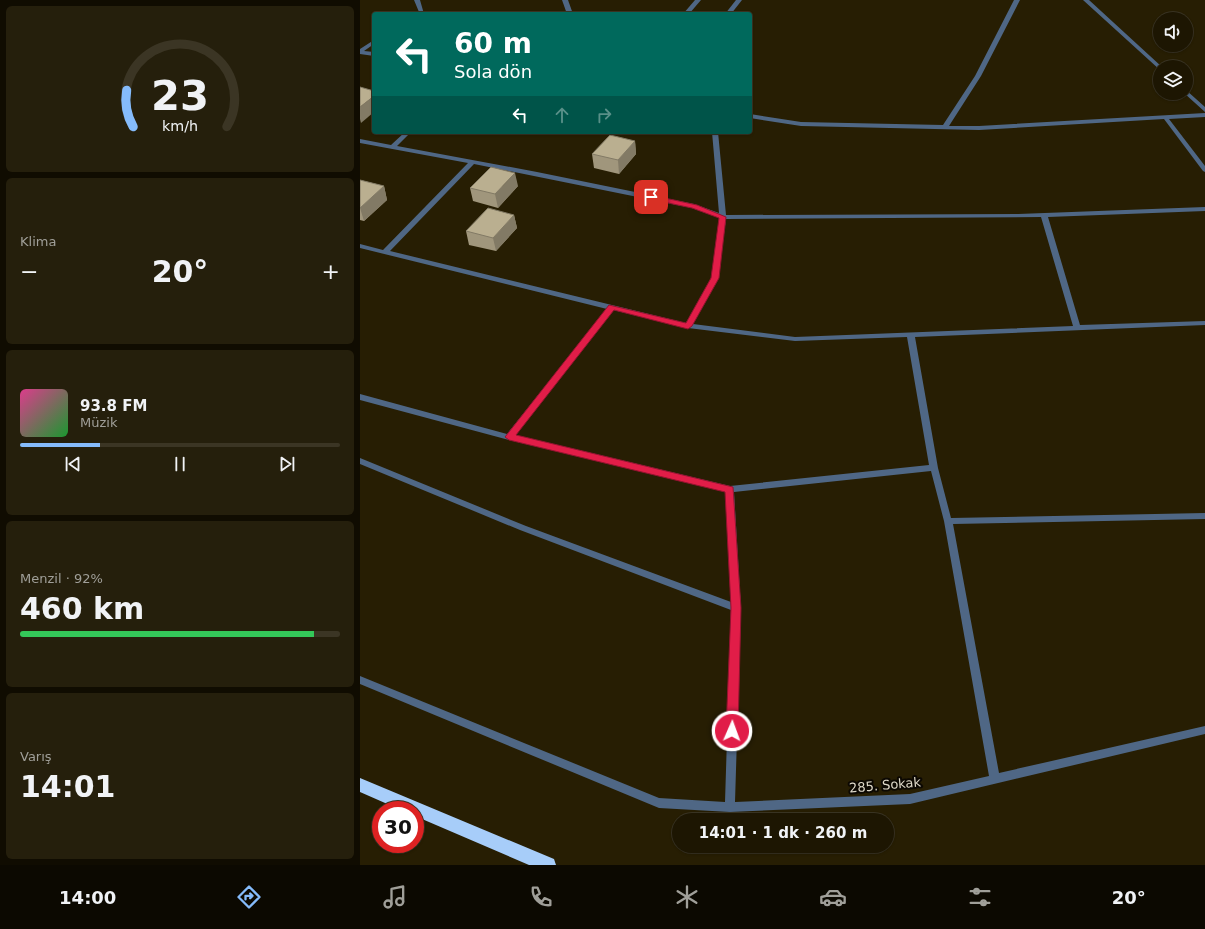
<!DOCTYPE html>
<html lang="tr">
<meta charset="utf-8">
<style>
body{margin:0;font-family:"DejaVu Sans",sans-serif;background:#251f0c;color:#f1f3f6;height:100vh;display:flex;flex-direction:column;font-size:15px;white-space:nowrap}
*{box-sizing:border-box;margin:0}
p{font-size:13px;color:#a09f99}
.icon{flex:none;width:22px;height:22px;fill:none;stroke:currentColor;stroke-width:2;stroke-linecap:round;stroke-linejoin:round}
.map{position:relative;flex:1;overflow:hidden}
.panel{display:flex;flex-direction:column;gap:6px;padding:6px;background:#100c01;width:360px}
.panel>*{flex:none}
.hud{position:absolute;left:12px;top:12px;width:380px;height:122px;border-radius:4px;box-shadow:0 1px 3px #0004,0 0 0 1px #3b3524;background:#00695c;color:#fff;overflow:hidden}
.controls{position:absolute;left:793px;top:12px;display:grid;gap:8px}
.controls a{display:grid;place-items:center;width:40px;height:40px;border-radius:50%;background:#1d1602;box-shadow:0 1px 3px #0004,0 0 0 1px #3b3524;font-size:20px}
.speed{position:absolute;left:12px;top:801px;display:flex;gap:8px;font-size:20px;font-weight:700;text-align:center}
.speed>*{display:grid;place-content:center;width:52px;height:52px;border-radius:50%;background:#1d1602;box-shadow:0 1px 3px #0004,0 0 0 1px #3b3524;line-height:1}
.speed .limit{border:6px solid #d22;background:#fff;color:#111}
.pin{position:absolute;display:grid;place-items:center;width:34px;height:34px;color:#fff;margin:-17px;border-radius:8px;box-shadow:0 2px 6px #0006}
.me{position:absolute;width:44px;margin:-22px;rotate:2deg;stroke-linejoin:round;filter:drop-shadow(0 0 3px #0008)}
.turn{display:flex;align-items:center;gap:14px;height:84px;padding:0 16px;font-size:18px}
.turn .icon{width:52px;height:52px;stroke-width:2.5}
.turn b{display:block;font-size:28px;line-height:34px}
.lanes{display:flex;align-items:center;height:38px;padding:0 16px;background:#0003;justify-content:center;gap:20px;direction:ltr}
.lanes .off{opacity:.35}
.big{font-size:30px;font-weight:600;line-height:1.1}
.panel .tile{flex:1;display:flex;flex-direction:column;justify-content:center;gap:6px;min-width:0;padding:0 14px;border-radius:6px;background:#251f0c}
.panel .dial{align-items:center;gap:0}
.dial svg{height:104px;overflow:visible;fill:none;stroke:#3b3524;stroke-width:7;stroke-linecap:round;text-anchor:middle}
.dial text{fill:#f1f3f6;stroke:none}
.song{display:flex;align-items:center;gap:12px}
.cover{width:48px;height:48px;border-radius:6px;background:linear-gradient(135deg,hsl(330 70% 55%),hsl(130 70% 35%))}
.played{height:4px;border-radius:2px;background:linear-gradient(90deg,#85bbfb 25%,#3b3524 25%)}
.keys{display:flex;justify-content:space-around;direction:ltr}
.heat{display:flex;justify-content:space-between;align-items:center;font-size:22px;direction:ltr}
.charge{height:6px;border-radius:3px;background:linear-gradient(90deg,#34c759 92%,#3b3524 0)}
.trip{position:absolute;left:312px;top:813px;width:222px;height:40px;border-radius:20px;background:#1d1602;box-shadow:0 1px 3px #0004,0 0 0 1px #3b3524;font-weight:600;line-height:40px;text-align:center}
.dock{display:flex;height:64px;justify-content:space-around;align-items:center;background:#0c0901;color:#a09f99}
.dock .icon{width:28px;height:28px}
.dock .active{color:#85bbfb}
.dock b{font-size:18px;color:#f1f3f6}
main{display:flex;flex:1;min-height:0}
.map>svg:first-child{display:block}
</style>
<main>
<section class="panel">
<div class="tile dial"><svg viewBox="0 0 100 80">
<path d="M14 69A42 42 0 1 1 86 69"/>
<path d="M14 69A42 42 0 0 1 9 41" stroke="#85bbfb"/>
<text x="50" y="56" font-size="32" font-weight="700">23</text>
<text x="50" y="72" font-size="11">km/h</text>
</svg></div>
<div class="tile"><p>Klima</p>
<div class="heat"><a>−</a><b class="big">20°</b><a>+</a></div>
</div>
<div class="tile">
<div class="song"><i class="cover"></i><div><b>93.8 FM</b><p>Müzik</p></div></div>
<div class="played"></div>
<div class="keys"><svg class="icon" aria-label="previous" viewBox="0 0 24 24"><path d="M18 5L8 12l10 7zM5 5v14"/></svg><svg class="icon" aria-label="pause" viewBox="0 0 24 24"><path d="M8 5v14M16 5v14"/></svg><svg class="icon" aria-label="next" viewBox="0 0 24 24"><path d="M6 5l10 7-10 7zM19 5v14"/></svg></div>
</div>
<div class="tile"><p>Menzil · 92%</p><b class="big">460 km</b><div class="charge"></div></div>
<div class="tile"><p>Varış</p><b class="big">14:01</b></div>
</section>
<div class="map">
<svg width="845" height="865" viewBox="0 0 845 865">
<rect width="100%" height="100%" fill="#271e03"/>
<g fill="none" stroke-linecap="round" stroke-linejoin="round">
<g fill="#4f6785" fill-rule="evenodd">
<polygon points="54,0 60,0 64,14 57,14 59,12"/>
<polygon points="202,0 208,0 213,14 207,14"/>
<polygon points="335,0 341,0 329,14 323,14"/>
<polygon points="376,0 382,0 371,14 365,14"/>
<polygon points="654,0 660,0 621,76 589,126 619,126 845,113 845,117 809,119 845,166 845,172 843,171 804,119 619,130 441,126 390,118 390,114 441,122 583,125 615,76"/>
<polygon points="723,0 729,0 802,67 800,67 800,70"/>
<polygon points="14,40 14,44 4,51 14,52 14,56 0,54 0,49"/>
<polygon points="826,90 845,107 845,112 824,93 826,93"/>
<path d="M45,132H51L37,146L177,172L334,204L359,213L352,132H358L366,215L658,214L845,207V211L688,217L720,325L845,321V325L555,337L578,468L591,518L845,513V519L593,524L639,773L845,726V734L550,804L370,812L299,808L0,684V676L299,798L365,802L371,610L160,530L0,464V458L166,526L371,602L366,491L149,440L0,400V394L147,434L247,309L0,248V244L23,250L108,163L0,143V139L31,145ZM114,164L332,208L360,218L352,278L326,323L30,251ZM681,217L713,326L435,337L333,324L358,278L366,219ZM253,310L328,328L435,341L547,337L569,465L370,486L155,435ZM571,471L584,521L629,776L550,794L375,802L381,608L374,492Z"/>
</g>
<polygon fill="#a7cdf9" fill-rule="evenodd" points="0,778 194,859 196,865 169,865 55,816 55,810 41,810 0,792"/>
</g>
<g fill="#a0967c">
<polygon points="275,141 276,154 259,174 234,168 232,154"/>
<polygon points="0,180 24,186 27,200 4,221 0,220"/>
<polygon points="158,186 138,208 113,201 110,188"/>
<polygon points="154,215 157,228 136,251 109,245 106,231"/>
</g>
<g fill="#827a65">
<polygon points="14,96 14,112 1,123 0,119 0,107"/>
<polygon points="275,141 276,154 259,174 258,160"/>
<polygon points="155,173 158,186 138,208 135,194"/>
<polygon points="24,186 27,200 4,221 0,208"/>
<polygon points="154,215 157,228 136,251 133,238"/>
</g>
<g fill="#baaf90" stroke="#827a65">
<polygon points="0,87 14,91 14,96 0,107"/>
<polygon points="250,135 275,141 258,160 232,154"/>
<polygon points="131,167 155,173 135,194 110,188"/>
<polygon points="0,180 24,186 0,208"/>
<polygon points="128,208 154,215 133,238 106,231"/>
</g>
<polygon fill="#e11d48" stroke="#92132f" points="291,195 337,205 366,217 359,278 332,326 328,329 254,310 156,435 373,487 381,608 378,731 376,734 372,736 368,734 366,731 371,608 365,492 149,440 145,437 249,305 326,323 351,278 359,218 332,208 289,199 288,197"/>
<g text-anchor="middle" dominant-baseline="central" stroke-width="4" stroke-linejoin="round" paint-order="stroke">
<g font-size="13" fill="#ded8c8" stroke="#0c0802">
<text transform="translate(525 785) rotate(-5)">285. Sokak</text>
</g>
</g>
</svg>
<div class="controls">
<a><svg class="icon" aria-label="sound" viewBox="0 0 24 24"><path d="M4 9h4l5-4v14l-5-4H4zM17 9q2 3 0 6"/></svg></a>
<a><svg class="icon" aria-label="layers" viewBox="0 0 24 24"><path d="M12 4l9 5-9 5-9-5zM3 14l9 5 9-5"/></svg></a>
</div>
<div class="speed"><div class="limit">30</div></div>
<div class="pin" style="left:291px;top:197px;background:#d93025"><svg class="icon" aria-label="arrive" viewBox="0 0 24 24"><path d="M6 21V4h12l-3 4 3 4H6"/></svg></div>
<svg class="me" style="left:372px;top:731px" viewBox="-20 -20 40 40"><circle r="17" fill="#e11d48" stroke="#fff" stroke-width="3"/><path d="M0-11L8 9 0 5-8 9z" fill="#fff"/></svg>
<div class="trip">14:01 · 1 dk · 260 m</div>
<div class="hud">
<div class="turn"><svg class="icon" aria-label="left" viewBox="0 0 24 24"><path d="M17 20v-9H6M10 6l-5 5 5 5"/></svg><div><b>60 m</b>Sola dön</div></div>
<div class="lanes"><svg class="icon" aria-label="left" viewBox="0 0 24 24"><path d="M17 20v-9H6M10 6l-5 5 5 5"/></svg><svg class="icon off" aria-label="ahead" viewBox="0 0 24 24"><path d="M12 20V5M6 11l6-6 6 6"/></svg><svg class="icon off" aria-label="right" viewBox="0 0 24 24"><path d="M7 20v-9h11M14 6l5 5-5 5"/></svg></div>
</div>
</div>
</main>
<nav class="dock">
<b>14:00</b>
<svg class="icon active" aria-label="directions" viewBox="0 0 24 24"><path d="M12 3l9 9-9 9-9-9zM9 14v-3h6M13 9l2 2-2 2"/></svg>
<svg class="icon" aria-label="music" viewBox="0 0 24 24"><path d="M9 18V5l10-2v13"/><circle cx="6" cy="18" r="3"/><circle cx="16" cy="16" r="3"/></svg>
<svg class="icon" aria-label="phone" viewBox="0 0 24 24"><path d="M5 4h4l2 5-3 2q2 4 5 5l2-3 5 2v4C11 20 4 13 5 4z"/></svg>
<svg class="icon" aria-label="climate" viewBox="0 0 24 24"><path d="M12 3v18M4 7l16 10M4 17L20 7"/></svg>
<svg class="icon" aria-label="car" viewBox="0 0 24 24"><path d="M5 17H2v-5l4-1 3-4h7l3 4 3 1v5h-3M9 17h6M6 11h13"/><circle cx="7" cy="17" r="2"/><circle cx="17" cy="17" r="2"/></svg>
<svg class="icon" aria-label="filters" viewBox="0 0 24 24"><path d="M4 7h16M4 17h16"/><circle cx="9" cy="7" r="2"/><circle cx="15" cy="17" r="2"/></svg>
<b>20°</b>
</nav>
